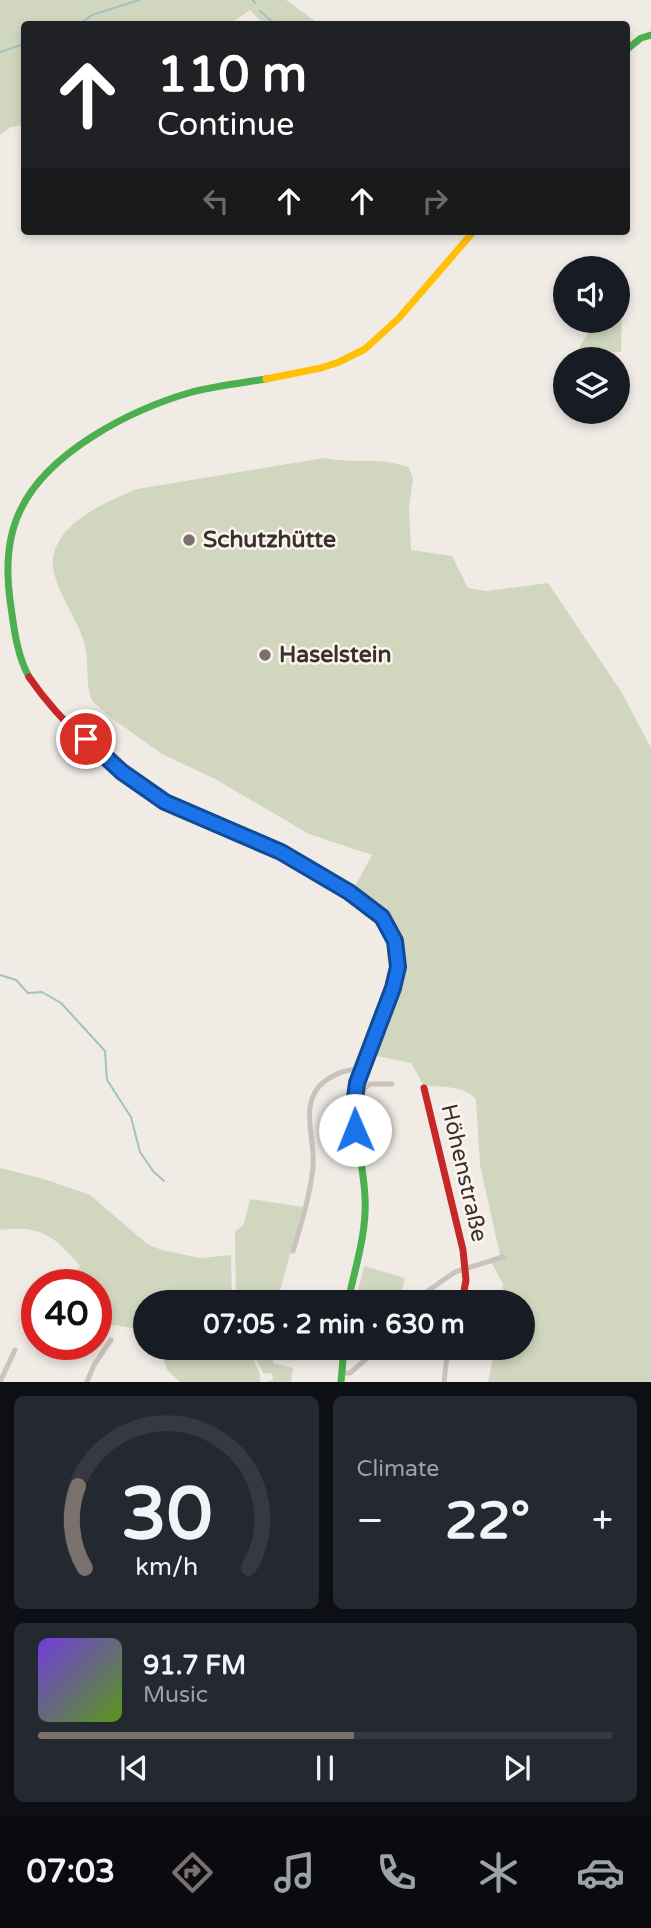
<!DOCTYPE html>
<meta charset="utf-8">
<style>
body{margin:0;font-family:"Varela Round",sans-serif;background:#242831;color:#f1f3f6;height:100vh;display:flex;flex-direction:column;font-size:26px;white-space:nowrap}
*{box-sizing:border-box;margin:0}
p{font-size:23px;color:#9ea1a6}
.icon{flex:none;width:38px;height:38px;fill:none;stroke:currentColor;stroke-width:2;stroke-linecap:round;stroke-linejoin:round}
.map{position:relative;height:1382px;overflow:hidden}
.sheet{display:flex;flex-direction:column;gap:14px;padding:14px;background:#0d0f14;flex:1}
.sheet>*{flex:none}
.banner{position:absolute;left:21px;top:21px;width:609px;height:214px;border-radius:7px;box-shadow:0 4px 10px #0003;background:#202124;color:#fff;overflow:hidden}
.fabs{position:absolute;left:553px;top:256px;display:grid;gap:14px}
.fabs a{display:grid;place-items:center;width:77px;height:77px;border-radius:50%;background:#171b24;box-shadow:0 4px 10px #0003;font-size:35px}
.speed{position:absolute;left:21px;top:1269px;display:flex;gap:14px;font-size:35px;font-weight:700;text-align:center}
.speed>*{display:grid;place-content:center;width:91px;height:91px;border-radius:50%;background:#171b24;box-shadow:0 4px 10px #0003;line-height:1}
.speed .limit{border:10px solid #d22;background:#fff;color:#111}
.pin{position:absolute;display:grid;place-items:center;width:60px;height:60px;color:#fff;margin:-30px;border:4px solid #fff;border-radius:50%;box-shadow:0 2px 7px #0007}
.me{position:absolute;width:77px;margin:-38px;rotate:359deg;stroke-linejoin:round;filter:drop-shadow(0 0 5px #0008)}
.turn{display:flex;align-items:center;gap:24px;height:147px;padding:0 21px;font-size:32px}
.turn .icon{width:91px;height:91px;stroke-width:2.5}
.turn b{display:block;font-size:49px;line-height:60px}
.lanes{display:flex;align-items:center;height:66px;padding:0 21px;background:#0003;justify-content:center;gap:35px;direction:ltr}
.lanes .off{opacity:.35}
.big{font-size:52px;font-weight:700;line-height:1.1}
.sheet .widget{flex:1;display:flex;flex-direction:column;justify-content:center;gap:10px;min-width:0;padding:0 24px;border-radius:10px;background:#242831}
.sheet .dial{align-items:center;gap:0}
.dial svg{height:182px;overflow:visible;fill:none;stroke:#363941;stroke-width:7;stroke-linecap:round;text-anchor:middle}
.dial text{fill:#f1f3f6;stroke:none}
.song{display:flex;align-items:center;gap:21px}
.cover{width:84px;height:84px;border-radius:10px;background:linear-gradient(135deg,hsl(260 70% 55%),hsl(90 70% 35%))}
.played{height:7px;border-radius:4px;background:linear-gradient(90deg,#7a716c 55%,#363941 55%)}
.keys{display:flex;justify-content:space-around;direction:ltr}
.heat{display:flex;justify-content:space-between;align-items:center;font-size:38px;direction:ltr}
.sheet .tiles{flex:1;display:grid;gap:14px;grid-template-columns:1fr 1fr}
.widget:last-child{grid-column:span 2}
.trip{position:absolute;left:133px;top:1290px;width:402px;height:70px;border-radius:35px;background:#171b24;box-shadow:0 4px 10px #0003;font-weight:700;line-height:70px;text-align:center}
.dock{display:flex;height:112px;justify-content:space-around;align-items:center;background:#090b0e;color:#9ea1a6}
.dock .icon{width:49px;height:49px}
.dock .on{color:#7a716c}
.dock b{font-size:32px;color:#f1f3f6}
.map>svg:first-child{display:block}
</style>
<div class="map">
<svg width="651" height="1382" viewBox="0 0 651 1382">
<rect width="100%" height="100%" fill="#f0ebe5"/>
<g fill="#d1d6bf">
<polygon points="0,0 286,0 319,24 263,24 250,10 230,24 24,24 24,125 11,127 0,135"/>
<polygon points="618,307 622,313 621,352 576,353 588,333 591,320 618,320"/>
<path d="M324,458C352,464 381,457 408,467L413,478L409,508L411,550L452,556L468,588L486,591L548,583L622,693L651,748V1382H488L495,1348H523V1302H502L503,1284L490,1260L500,1255L480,1165L476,1099C463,1085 442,1087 424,1086L411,1063L377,1056C400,982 430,942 354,888L372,855L309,834L215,779L162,754L110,717L93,702L90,695C85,675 90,655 82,636C74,615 60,596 54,573C44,528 103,503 137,489Z"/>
<path d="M0,1168L44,1179L90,1195L147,1244L162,1250L200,1258L231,1255L232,1302H145V1333C126,1323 112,1328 96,1321V1301L100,1294L96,1292V1284H85L72,1276L80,1266C55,1236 40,1225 0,1230Z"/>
<polygon points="250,1199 303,1207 277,1302 236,1302 235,1232 244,1224"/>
<polygon points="364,1266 405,1278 400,1297 409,1300 355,1302"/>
<polygon points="158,1348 248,1348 260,1374 260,1382 180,1382 168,1371"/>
<polygon points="251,1348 273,1348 273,1363 293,1368 291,1382 266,1382 273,1380 272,1374 263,1373"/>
</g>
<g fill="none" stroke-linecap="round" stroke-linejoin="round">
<g stroke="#a1c2c1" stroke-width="2">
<polyline points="253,0 255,3"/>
<polyline points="260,11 275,24"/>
<polyline points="80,24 92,15 139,0"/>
<polyline points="0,52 24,44"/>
<polyline points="0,975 16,980 28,993 42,992 61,1003 105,1051 107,1080 131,1117 140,1152 153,1171 164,1181"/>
</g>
<g stroke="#c9c3be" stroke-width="5">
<polyline points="354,1105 359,1103 365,1088 370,1084 392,1084"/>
<path d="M293,1251C301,1224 310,1196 313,1167C316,1138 297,1102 325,1081C336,1073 347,1069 360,1069"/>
<polyline points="412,1302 455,1272 503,1257"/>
<polyline points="342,1373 350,1373 365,1360 374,1348"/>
<polyline points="0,1382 15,1350"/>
<polyline points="87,1382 94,1365 111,1340"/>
<polyline points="444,1382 448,1348"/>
</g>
<g stroke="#4caf50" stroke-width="7">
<polyline points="626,50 641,38 651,35"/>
<path d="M29,677C16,653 14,627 10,600C6,570 7,538 20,511C47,452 132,409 192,392C216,386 241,383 266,379"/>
<path d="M251,838C278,851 305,865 330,881C383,913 414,936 389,1003C377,1034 358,1064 355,1097C352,1131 364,1164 365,1198C367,1233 355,1267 348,1302"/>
<polyline points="341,1382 344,1348"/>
</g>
<polyline stroke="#ffc107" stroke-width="7" points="266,379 321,368 339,362 365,349 399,318 474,231"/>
<g stroke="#c62828" stroke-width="7">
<path d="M29,677C59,721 116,775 162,800C190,815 222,825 251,838"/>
<polyline points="424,1088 463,1250 466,1280 462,1302"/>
</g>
</g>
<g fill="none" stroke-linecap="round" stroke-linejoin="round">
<defs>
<polyline id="route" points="86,739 122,772 165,802 281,852 349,892 382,917 395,941 398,967 393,988 357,1083 354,1105 355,1130"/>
</defs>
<use href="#route" stroke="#114b97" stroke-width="18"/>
<use href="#route" stroke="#1a73e8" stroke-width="12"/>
</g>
<g fill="#7a716c" stroke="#fbf5ee" stroke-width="2.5">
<circle cx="189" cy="540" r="7"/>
<circle cx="265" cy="655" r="7"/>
</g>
<g text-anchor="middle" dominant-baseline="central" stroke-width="5" stroke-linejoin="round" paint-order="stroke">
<g font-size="23" font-weight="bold" fill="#3b302b" stroke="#fbf5ee" text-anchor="start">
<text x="203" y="540">Schutzhütte</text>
<text x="279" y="655">Haselstein</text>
</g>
<g font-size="23" fill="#3b302b" stroke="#fbf5ee">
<text transform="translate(464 1173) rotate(77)">Höhenstraße</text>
</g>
</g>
</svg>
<div class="fabs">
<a><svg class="icon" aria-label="sound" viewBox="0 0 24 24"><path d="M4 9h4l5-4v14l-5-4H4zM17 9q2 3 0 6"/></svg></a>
<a><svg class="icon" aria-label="layers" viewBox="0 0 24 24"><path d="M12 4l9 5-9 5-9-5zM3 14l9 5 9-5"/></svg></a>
</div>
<div class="speed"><div class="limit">40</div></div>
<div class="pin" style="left:86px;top:739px;background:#d93025"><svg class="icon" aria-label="arrive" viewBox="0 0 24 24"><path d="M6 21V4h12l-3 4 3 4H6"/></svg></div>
<svg class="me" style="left:355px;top:1130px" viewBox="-20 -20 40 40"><circle r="19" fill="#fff"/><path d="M0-13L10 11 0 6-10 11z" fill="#1a73e8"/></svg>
<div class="trip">07:05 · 2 min · 630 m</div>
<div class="banner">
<div class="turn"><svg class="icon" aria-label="ahead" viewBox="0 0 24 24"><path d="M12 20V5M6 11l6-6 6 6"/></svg><div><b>110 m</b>Continue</div></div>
<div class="lanes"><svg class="icon off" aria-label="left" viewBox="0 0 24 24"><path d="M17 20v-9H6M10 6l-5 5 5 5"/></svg><svg class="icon" aria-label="ahead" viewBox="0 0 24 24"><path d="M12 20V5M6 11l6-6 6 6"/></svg><svg class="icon" aria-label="ahead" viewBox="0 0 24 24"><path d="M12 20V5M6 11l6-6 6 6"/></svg><svg class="icon off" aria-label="right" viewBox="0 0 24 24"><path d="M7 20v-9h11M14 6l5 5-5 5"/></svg></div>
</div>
</div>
<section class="sheet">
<div class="tiles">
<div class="widget dial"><svg viewBox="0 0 100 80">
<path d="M14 69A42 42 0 1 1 86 69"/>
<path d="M14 69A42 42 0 0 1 11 33" stroke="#7a716c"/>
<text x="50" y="56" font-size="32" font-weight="700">30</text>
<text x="50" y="72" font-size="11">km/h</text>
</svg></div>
<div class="widget"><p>Climate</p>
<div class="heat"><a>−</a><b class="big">22°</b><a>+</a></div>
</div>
<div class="widget">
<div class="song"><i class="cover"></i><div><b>91.7 FM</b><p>Music</p></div></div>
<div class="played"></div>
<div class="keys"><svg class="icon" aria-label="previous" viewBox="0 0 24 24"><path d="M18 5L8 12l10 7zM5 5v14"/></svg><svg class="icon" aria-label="pause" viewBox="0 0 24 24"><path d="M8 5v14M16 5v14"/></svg><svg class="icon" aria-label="next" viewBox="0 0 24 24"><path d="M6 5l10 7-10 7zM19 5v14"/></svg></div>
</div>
</div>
</section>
<nav class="dock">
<b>07:03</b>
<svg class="icon on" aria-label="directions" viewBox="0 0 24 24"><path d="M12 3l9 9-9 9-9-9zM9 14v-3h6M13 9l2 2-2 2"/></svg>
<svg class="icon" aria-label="music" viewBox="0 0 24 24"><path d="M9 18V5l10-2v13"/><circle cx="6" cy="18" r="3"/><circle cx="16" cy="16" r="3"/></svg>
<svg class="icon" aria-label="phone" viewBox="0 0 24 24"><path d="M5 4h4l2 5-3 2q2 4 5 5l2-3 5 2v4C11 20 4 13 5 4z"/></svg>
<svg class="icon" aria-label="climate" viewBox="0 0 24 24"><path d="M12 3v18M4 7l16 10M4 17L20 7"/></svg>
<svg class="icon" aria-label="car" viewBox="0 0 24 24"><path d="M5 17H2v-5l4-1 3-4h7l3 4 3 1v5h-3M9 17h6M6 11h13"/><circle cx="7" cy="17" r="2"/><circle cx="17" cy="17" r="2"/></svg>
</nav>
